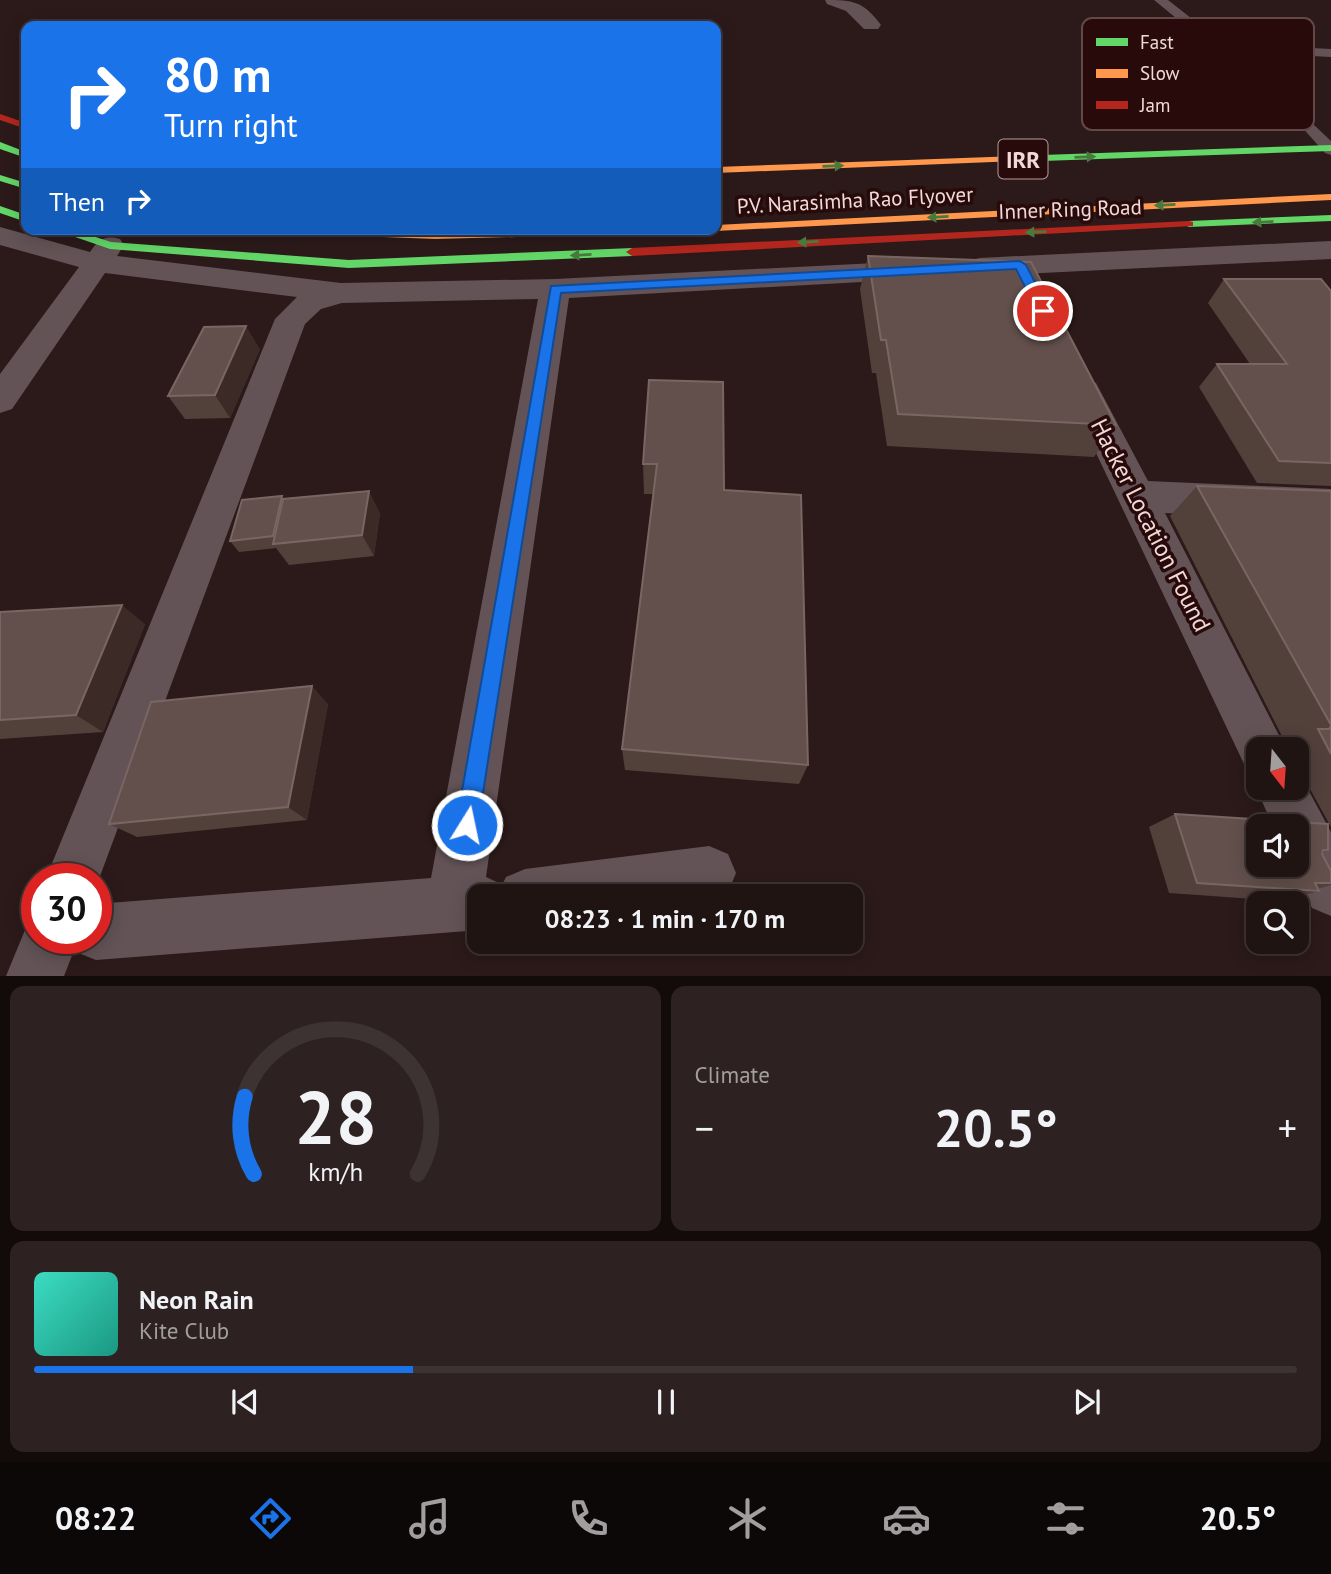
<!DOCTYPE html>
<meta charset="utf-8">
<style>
body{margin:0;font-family:"PT Sans",sans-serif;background:#2d2121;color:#f1f3f6;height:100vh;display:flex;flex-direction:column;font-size:26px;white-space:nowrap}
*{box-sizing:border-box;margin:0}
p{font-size:23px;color:#a29ea0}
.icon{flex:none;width:38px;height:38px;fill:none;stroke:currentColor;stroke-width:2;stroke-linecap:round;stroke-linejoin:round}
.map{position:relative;height:976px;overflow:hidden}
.side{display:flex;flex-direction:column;gap:10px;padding:10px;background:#120b0a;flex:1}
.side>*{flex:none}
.guide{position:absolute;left:21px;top:21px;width:700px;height:214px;border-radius:14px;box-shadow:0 4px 18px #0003,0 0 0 2px #3d3333;background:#1a73e8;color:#fff;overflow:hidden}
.needle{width:46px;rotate:163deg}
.fabs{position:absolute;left:1246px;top:737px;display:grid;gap:14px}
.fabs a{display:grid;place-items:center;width:63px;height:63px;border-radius:14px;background:#201413;box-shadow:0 4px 18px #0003,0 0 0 2px #3d3333;font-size:35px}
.speed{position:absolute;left:21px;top:863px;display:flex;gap:14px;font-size:35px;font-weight:700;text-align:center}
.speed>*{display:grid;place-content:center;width:91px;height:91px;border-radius:50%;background:#201413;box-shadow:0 4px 18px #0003,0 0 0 2px #3d3333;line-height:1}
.speed .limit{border:10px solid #d22;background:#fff;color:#111}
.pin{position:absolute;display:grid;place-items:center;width:60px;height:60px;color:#fff;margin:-30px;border:4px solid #fff;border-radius:50%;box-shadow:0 2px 7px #0007}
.me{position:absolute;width:77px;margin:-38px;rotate:10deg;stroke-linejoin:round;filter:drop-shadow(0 0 5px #0008)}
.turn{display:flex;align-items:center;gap:24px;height:147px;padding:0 28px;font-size:32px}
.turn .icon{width:91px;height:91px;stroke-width:2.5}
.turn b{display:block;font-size:49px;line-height:60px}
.then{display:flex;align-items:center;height:66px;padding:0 28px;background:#0003;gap:14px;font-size:26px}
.big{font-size:52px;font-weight:700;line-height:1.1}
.side .tile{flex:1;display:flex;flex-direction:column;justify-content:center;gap:10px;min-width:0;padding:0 24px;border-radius:14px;background:#2d2121}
.side .dial{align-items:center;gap:0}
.dial svg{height:182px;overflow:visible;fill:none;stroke:#3d3333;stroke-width:7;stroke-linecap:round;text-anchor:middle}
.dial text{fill:#f1f3f6;stroke:none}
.song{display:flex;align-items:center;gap:21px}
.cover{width:84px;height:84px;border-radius:10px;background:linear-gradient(135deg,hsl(170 70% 55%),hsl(170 70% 35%))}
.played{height:7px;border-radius:4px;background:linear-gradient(90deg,#1a73e8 30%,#3d3333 30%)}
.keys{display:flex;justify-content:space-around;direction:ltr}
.heat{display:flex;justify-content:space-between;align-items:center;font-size:38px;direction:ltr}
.side .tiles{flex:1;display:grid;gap:10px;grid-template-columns:1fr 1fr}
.tile:last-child{grid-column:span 2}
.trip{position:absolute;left:467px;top:884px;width:396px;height:70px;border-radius:14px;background:#201413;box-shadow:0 4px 18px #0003,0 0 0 2px #3d3333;font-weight:700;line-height:70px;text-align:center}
.tabs{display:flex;height:112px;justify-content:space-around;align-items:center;background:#0d0808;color:#a29ea0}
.tabs .icon{width:49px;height:49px}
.tabs .on{color:#1a73e8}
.tabs b{font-size:32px;color:#f1f3f6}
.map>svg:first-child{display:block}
</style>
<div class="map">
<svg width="1331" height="976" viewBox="0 0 1331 976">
<rect width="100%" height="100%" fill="#2b1a19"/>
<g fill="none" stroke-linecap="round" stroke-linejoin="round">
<polygon fill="#635356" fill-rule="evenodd" points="1154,0 1168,0 1238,55 1272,46 1331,49 1331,57 1272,54 1246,61 1331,141 1331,155 1325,153 1300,125 1231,63"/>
<g fill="#635356" fill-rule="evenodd">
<path d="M825,0C853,0 863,1 881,25L878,29H864L846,11L827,4Z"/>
<path d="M0,227L90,252C99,239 104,235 120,239L124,245L117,256L341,283L555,279L916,261L927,264L931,270L927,276L916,279L569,298L486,877L499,883L501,887L506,877L525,869L709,846L728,854L736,873L728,892L719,896H480V930L96,960L76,952L75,948L64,976H6L30,918L37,915V938H96V904L431,878L538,299L342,303L321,309L305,324L96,887V878H46L275,319L297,297L105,273L12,409L0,413V374L79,267L0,245Z"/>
<polygon points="1331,241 1331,259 979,276 969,273 964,267 969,261 979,258"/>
<polygon points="1084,380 1096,383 1148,481 1331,489 1331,521 1165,513 1286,749 1258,749 1258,772 1245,766 1067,392 1072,383"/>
<polygon points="1297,769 1331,832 1331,916 1312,908 1291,864 1297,864 1297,826 1273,826 1256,788 1258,782 1258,788 1297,788"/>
</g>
<g fill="#63d668" fill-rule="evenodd">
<polygon points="0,142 26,152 26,158 0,149"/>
<polygon points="1331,145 1331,151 1042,161 1037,158 1042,155"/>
<polygon points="0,175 26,183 26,189 0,181"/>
<polygon points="0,206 26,215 26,222 0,213"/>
<polygon points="1331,215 1331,221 1189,227 1183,224 1189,221"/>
<polygon points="52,229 71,229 111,242 349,260 632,248 638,252 632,256 349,268 110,249"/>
</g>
<g fill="#ff974d" fill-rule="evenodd">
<polygon points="1042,155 1046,156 1046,160 716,173 716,167"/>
<polygon points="1331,194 1331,200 716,231 711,229 716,229 716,225"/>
<polygon points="250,229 435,233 553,230 559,233 553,236 435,239 256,232"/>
</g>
<g fill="#b3261e" fill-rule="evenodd">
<polygon points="0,114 26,123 26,129 0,120"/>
<polygon points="1189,221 1193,222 1193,226 632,256 626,252 632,248"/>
<polygon points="562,229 689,229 683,232 553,236 547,233"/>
</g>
</g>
<g fill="#52403b">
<polygon points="868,256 1116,425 1094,457 887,446 876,373 872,373 860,289"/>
<polygon points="1224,279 1331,291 1331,486 1257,483 1199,387 1217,364 1250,364 1208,303"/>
<polygon points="260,349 230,418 185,419 168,396"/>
<polygon points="649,380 724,490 808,765 799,784 625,770 622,749 654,494 644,494 643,464"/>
<polygon points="1197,486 1331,491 1331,827 1305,780 1297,784 1297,749 1281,749 1287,746 1170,516"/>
<polygon points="380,513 374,556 289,565 276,548 239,552 230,541"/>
<polygon points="0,612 145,624 103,732 0,739"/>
<polygon points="328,704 307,820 137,837 109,824"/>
<polygon points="1175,814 1328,850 1323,852 1322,854 1331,871 1331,885 1318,889 1319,891 1284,901 1169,893 1149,827"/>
</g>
<g fill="#3b2a26">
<polygon points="246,326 260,349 230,418 215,395"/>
<polygon points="369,491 380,513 374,556 362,535"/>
<polygon points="282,496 290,508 278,544 273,536"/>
<polygon points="122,605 145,624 103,732 76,715"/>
<polygon points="312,686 328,704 307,820 288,807"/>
</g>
<g fill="#63504c" stroke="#796662" stroke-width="2" fill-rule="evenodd">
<polygon points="868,256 1031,262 1116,425 898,414 886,340 881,340"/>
<polygon points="1224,279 1321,279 1331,291 1331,463 1279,461 1217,364 1287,364"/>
<polygon points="246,326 215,395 168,396 204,327"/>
<polygon points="649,380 723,382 724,490 801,495 808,765 622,749 657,464 643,464"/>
<polygon points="1197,486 1331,491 1331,725"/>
<polygon points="369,491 362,535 273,544 283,499"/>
<polygon points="282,496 273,536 230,541 242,500"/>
<polygon points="122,605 76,715 0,720 0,612"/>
<polygon points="312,686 288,807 109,824 151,702"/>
<polygon points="1331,726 1331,754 1318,729 1329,729"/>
<path d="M1175,814L1328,824V850H1323L1322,854L1331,871V883H1315L1319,891L1197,883ZM1258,826H1297V864H1258Z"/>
</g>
<defs><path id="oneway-solid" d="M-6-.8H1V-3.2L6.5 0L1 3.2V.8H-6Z" transform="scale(1.75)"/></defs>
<g fill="#487a3d">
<use href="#oneway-solid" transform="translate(1085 157) rotate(-2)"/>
<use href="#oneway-solid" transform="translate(833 166) rotate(-2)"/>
<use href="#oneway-solid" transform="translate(1165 205) rotate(177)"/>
<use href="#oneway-solid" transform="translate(938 217) rotate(177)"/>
<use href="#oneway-solid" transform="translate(1263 222) rotate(177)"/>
<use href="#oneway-solid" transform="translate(1036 232) rotate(178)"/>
<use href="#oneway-solid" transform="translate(808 242) rotate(177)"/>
<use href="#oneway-solid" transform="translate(581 255) rotate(177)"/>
</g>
<polygon fill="#1a73e8" stroke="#114b97" stroke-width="2" points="1020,261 1026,265 1050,311 1048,314 1039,314 1016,269 561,293 478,825 475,832 467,835 460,832 456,825 551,286"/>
<g text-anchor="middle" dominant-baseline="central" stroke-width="7" stroke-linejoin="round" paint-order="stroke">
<g font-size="21" fill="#f0dad8" stroke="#270a09">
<text transform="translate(855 200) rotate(-3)">P.V. Narasimha Rao Flyover</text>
<text transform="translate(1070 209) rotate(-2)">Inner Ring Road</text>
</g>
<rect fill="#270a09" stroke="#b49c9a" stroke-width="2" x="998.5" y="139.5" width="49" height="39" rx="5"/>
<g font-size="23" font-weight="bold" fill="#f0dad8">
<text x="1023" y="159">IRR</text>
</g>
<g font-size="24" fill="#f0dad8" stroke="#270a09">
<text transform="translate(1151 525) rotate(63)">Hacker Location Found</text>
</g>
</g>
<rect x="1082" y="18" width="232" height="112" rx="10" fill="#270a09" stroke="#634847" stroke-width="2"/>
<rect x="1096" y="38" width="32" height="8" fill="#63d668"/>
<rect x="1096" y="69" width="32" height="9" fill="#ff974d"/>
<rect x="1096" y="101" width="32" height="8" fill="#b3261e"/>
<g font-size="19" fill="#f0dad8">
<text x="1140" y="49">Fast</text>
<text x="1140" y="80">Slow</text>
<text x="1140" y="112">Jam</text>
</g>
</svg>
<div class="fabs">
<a><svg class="needle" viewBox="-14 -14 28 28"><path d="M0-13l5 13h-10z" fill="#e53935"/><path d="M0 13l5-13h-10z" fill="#a29ea0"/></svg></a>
<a><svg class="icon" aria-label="sound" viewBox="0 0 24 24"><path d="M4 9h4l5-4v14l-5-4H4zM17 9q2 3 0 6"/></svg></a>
<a><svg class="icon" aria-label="search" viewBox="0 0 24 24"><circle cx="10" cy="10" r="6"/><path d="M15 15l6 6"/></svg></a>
</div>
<div class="speed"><div class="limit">30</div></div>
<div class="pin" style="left:1043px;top:311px;background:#d93025"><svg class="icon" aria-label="arrive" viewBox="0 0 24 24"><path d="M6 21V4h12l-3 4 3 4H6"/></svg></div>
<svg class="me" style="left:467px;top:825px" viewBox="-20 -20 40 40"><circle r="17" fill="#1a73e8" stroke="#fff" stroke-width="3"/><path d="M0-11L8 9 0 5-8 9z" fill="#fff"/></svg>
<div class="trip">08:23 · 1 min · 170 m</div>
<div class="guide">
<div class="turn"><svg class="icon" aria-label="right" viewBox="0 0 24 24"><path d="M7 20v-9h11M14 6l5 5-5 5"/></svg><div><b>80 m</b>Turn right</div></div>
<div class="then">Then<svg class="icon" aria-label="right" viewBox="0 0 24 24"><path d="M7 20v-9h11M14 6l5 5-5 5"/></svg></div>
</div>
</div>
<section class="side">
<div class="tiles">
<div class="tile dial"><svg viewBox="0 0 100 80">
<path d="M14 69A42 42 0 1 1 86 69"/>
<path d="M14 69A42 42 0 0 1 10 35" stroke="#1a73e8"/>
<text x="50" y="56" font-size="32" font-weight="700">28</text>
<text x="50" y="72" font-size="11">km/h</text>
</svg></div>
<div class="tile"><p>Climate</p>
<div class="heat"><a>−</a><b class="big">20.5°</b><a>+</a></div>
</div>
<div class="tile">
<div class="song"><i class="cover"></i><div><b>Neon Rain</b><p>Kite Club</p></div></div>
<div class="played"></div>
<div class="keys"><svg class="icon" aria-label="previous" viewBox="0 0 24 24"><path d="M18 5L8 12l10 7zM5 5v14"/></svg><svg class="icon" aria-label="pause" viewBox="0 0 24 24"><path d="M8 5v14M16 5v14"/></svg><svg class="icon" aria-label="next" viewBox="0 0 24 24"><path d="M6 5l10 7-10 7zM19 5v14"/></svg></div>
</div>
</div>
</section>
<nav class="tabs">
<b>08:22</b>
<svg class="icon on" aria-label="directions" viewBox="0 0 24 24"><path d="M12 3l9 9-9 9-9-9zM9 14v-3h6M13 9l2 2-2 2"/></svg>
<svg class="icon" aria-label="music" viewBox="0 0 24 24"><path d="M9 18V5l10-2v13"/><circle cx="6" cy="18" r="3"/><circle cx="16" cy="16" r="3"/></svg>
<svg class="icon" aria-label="phone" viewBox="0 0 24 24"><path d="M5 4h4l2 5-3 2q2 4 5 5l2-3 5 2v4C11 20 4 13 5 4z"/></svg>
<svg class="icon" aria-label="climate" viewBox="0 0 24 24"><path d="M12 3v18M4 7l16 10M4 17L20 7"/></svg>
<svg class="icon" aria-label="car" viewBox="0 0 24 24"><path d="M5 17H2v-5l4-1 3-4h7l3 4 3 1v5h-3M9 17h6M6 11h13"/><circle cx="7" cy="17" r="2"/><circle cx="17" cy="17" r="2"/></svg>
<svg class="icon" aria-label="filters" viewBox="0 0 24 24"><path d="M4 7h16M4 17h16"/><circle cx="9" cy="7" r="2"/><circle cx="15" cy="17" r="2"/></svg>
<b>20.5°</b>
</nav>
